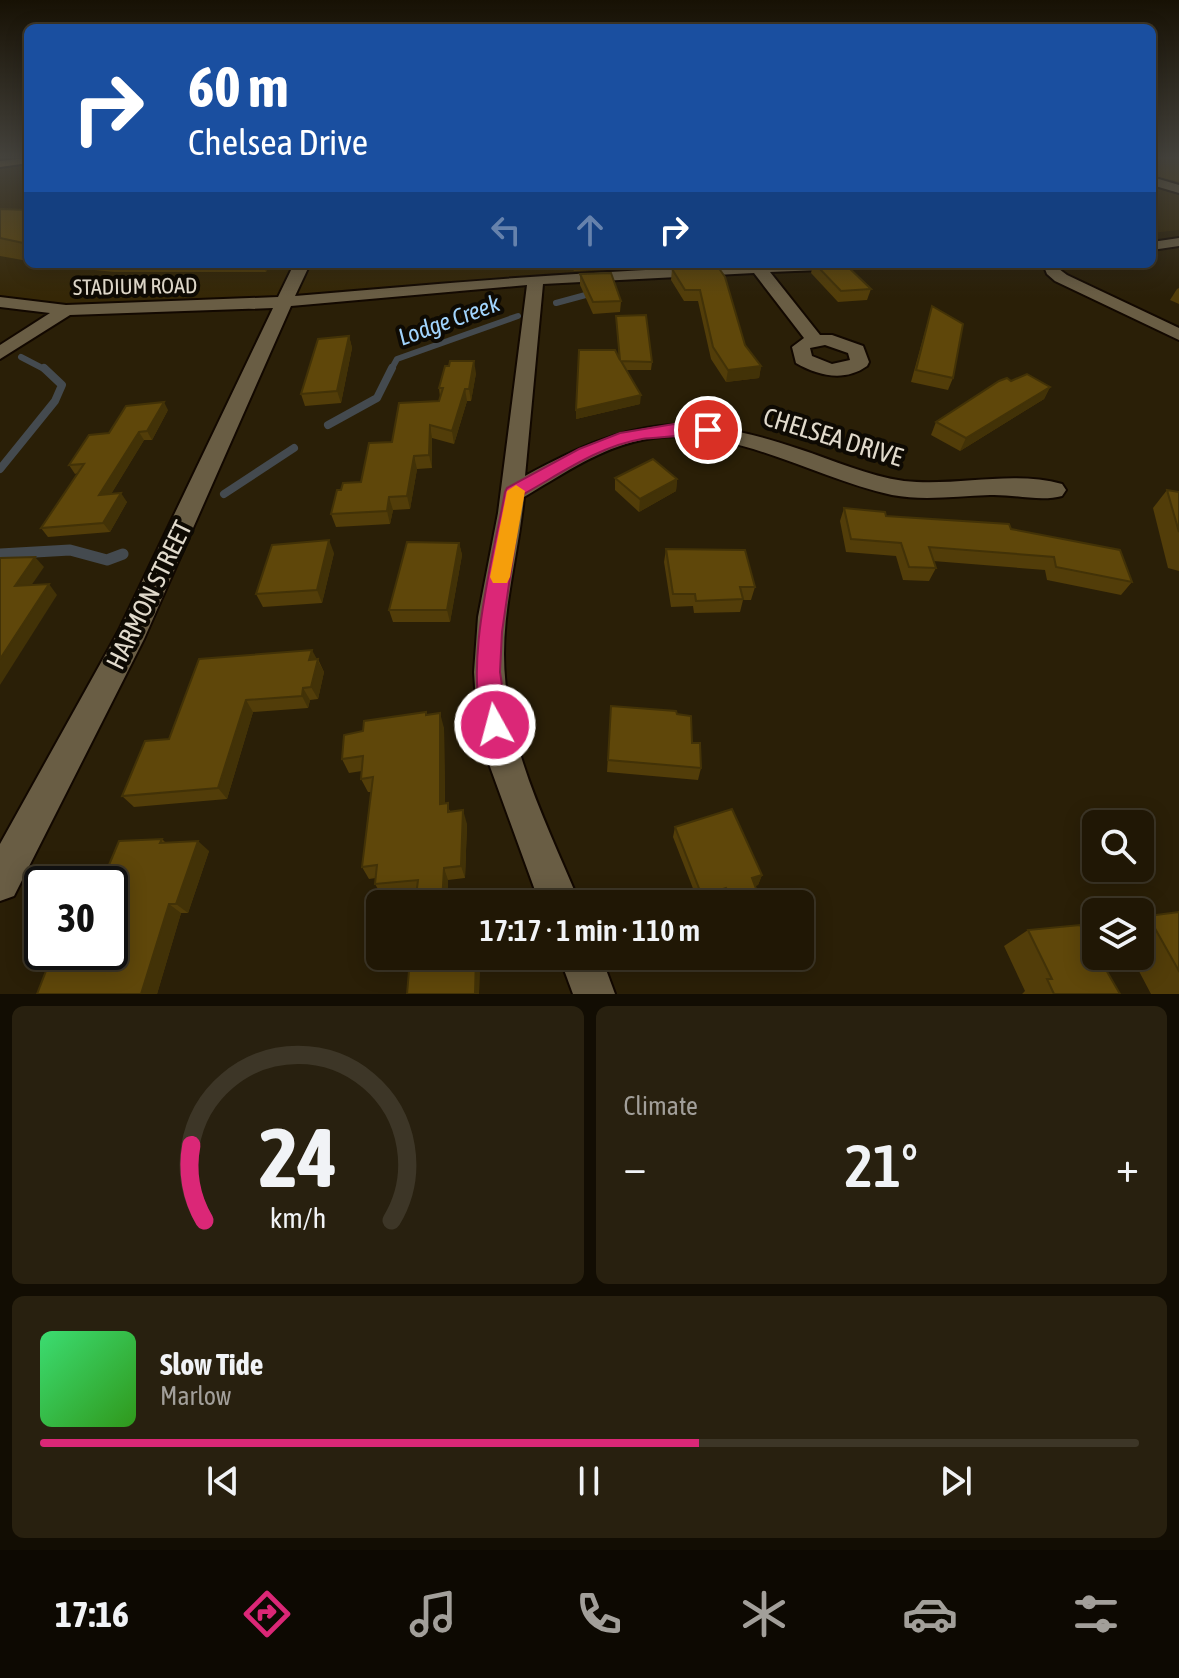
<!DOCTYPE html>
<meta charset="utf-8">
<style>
body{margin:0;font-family:"Asap Condensed",sans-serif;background:#28200f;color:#f1f3f6;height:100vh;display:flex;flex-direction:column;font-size:30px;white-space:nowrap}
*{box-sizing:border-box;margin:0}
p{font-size:26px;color:#a29f9a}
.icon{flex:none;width:44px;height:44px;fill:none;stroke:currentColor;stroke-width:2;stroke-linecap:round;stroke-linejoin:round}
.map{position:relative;height:994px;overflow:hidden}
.sheet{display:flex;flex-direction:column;gap:12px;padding:12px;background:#120d03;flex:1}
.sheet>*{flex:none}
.guide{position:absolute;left:24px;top:24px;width:1132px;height:244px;border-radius:12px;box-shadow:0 4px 20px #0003,0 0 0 2px #3d3627;background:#1a4fa0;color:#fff;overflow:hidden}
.controls{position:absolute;left:1082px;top:810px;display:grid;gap:16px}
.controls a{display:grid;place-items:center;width:72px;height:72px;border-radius:12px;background:#201705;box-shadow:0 4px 20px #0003,0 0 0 2px #3d3627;font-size:40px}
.speed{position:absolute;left:24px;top:866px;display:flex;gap:16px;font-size:40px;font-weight:700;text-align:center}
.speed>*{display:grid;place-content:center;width:104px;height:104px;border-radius:50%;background:#201705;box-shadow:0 4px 20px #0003,0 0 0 2px #3d3627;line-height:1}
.speed .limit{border:4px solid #111;border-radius:12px;background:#fff;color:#111}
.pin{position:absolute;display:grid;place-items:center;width:68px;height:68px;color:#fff;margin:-34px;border:4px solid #fff;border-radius:50%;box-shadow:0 2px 8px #0007}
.me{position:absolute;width:88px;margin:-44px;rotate:353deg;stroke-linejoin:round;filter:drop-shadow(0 0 6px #0008)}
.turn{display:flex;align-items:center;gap:28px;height:168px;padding:0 32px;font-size:36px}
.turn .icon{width:104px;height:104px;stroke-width:2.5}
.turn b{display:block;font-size:56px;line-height:68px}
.lanes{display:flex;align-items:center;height:76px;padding:0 32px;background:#0003;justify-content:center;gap:40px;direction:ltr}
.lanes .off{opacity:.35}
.big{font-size:60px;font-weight:600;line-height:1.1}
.sheet .tile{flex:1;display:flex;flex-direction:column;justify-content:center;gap:12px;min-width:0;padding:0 28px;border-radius:12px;background:#28200f}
.sheet .dial{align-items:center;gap:0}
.dial svg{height:208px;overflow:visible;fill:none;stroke:#3d3627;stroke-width:7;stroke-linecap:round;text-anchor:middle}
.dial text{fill:#f1f3f6;stroke:none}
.song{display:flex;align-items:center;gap:24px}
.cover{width:96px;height:96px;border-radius:12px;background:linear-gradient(135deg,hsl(140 70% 55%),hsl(110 70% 35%))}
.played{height:8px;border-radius:4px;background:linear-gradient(90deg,#db2777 60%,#3d3627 60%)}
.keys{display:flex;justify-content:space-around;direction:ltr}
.heat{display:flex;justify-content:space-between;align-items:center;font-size:44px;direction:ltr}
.sheet .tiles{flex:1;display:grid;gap:12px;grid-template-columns:1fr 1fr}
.tile:last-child{grid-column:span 2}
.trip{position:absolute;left:366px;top:890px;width:448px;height:80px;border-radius:12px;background:#201705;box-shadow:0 4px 20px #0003,0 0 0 2px #3d3627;font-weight:600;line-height:80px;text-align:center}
.tabs{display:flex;height:128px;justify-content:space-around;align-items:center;background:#0d0902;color:#a29f9a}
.tabs .icon{width:56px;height:56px}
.tabs .selected{color:#db2777}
.tabs b{font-size:36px;color:#f1f3f6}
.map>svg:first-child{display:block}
</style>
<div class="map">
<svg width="1179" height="994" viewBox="0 0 1179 994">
<rect width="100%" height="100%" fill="#2a1f07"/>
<g fill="#352706">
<polygon points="0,158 28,158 28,264 864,264 705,271 144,312 0,303"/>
<polygon points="1152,158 1179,158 1179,230 1152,233"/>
</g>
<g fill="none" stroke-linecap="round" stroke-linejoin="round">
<g stroke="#444a4f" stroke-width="6">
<polyline points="556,303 593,293"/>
<polyline points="21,357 46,370"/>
<polyline points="391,370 397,359 518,316"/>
</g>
<g stroke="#444a4f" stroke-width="8">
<polyline points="328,425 377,398 392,368"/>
<polyline points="0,469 55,401 62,385 44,368"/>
<polyline points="224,494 294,448"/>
</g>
<polyline stroke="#444a4f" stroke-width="11" points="0,554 70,550 107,560 123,554"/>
<defs>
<g id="minor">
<polygon points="1152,177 1179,185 1179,193 1152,185"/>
<polygon points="1179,238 1179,246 1152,250 1152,242"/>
<path d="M294,264H310L295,296C481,280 666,264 853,264L845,269L770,272L820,335H832L863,346L869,362L867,366C845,382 818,376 796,363L792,347L804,338L754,273L543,284L525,476C631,418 684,410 799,449C833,460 868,476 904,481C956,487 1011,470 1062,484L1066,490L1062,496C1040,502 1013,494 990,495C957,496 924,501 892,495C806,476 723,418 633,442C594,452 558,477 524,497C519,550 504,601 504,654C504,743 547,824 580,904H540L488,761L476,702L474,672L478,617L498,513L527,285L291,306L144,639L14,896L0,901V844L118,632L273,308L70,315L0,359V345L50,313L0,307V297L66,305L278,297ZM825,345L848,353L850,360L832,364L812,356L810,348Z"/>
<polygon points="1043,264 1059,264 1059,269 1067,275 1179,328 1179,340 1055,281 1047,274"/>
<polygon points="559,956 601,956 615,994 573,994"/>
</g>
<polygon id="major" points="28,158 28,163 0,167 0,161"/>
</defs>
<use href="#minor" stroke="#120800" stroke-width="4"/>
<use href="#major" stroke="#120800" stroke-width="4"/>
<use href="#minor" fill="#695d44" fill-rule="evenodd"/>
<use href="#major" fill="#947a3f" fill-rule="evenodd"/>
</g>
<g fill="#523d09">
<polygon points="1152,158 1179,158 1179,182 1152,175"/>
<polygon points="0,209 28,210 28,261 0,256"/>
<polygon points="42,264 270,264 266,272 114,272 55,266"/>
<polygon points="570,264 606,264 606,269 574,271"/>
<polygon points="662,264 707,264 663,266"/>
<polygon points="813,264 845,264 871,289 867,300 838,302 811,273"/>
<polygon points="718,267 745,345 761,366 759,378 726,382 711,359 698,301 684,301 671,280 672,269"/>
<polygon points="580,274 621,301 620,312 593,314 580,285"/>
<polygon points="1179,288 1179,304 1170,300 1177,289"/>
<polygon points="932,306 953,378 948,390 911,382"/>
<polygon points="616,316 652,362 651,370 626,370 640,404 576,419 576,410 619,357"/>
<polygon points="349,336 352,348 341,403 305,406 301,394"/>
<polygon points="476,373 471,401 467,401 454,444 432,438 432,468 417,469 410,509 393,510 390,524 336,527 331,514 341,490 361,482 392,442 439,401 440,397 439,388"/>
<polygon points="1011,381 1050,387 1044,399 960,451 931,435 936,422"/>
<polygon points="168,410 152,440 144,440 111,494 127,502 110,532 48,537 41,528 78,473 75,474 69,465"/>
<polygon points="615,478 677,479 676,491 639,512 615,490"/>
<polygon points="1167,490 1179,492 1179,571 1168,568 1153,508"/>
<polygon points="844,508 886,516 1011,529 1132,582 1121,595 1047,580 1045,570 933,561 936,568 929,581 903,580 896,556 846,552 840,521"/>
<polygon points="459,543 462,555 450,622 393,622 389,610"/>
<polygon points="666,549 755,587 751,600 743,600 740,612 694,613 693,606 671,607 664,562"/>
<polygon points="334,553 322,603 263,607 256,594"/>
<polygon points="316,659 318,659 324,672 318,699 310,700 308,708 253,712 227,799 134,807 122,796 169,739"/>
<polygon points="611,706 677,714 692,743 701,768 698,780 607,772"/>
<polygon points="426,712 427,715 444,728 445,804 451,812 467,824 465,878 448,880 448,904 415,904 417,892 382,896 375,884 376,878 369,879 362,867 371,792 368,792 361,779 362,771 349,773 342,759 363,731"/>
<polygon points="675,827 762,875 758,885 755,886 761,902 760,904 725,904 722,897 703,904 699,904 673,837"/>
<polygon points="162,839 166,843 209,851 188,913 181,913 157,994 37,994 110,952"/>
<polygon points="1179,912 1179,994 1151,994 1131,956 1140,956 1140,920 1148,916"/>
<polygon points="1028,930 1120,994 1022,994 1025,991 1004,946"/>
<polygon points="400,956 480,956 479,994 407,994 410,969 406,969 400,959"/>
</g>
<g fill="#423207">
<polygon points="263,264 270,264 266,272"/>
<polygon points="349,336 352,348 341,403 337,391"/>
<polygon points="474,361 476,373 471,401 469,389"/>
<polygon points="761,366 759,378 726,382 728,370"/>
<polygon points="1050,387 1044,399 960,451 966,438"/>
<polygon points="465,389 467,401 454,444 452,431"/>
<polygon points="641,395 640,404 576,419 576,410"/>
<polygon points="164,402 168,410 152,440 147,431"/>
<polygon points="430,425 432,438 432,468 429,455"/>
<polygon points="139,432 144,440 105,504 99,495"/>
<polygon points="414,456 417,469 410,509 407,496"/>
<polygon points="677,479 676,491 639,512 640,499"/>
<polygon points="121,493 127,502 110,532 103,523"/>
<polygon points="389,497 393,510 390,524 387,511"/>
<polygon points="329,540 334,553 322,603 317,590"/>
<polygon points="459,543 462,555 450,622 447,610"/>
<polygon points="35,557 44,567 24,596 15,586"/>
<polygon points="49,584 57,595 0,685 0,659"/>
<polygon points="312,650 324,672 318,699 311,687 309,660"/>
<polygon points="303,688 310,700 308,708 302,696"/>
<polygon points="246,700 253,712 227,799 218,788"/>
<polygon points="440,713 444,728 445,817 440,804"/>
<polygon points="463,810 467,824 465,878 461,866"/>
<polygon points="198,841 209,851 188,913 176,904"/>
<polygon points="444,868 448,880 448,904 442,904"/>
<polygon points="762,875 758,885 747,888 752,878"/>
<polygon points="726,888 722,897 700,904 702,896"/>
<polygon points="169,904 181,913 157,994 141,994"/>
<polygon points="476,956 480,956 479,994 475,994"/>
</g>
<g fill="#5f470a" stroke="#423207" stroke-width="2">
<polygon points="0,209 28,210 28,244 0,238"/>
<polygon points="815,264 845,264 871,289 841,291"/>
<polygon points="718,267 725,277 745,345 761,366 728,370 713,347 700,290 685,290 672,269"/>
<polygon points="611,273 621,301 593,302 580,274"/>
<polygon points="932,306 963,324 953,378 916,370"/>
<polygon points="646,315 652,362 621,361 641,395 576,410 579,350 615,350 620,360 616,316"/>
<polygon points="349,336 337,391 301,394 318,339"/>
<polygon points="450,361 474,361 469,389 465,389 452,431 430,425 429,455 414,456 407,496 389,497 387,511 331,514 337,490 341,490 343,483 361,482 369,443 392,442 399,403 439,401 443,388 439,388 445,366 449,366"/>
<polygon points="1027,374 1050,387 966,438 936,422 999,381 1007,378 1011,381"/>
<polygon points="164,402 147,431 139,432 99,495 121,493 103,523 41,528 84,464 69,465 89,435 109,433 126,406"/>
<polygon points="653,459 677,479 640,499 615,478"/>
<polygon points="1167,490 1179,492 1179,532"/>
<polygon points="844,508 885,512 886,516 1009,524 1011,529 1120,550 1132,582 1056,567 1054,557 929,547 936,568 909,567 901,543 851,539"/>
<polygon points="329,540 317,590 256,594 272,545"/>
<polygon points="407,542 459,543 447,610 389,610"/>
<polygon points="666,549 745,550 755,587 740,587 743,599 696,601 695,594 673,594"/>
<polygon points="35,557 15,586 49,584 0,659 0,558"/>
<polygon points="312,650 309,660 318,659 311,687 303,688 302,696 246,700 218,788 122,796 145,741 169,739 199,659"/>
<polygon points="611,706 676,711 677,714 691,716 692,743 700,743 701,768 608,760"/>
<polygon points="426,712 426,715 440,713 440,804 448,803 448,812 463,810 461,866 444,868 442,904 415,904 418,880 375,884 377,865 362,867 373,777 361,779 363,756 342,759 344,735 363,731 364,721"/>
<polygon points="732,809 762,875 752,878 761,902 755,904 733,904 726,888 702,896 675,827"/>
<polygon points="162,839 160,843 198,841 176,904 169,904 141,994 37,994 53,953 110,952 110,884 101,884 119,841"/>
<polygon points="1179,912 1179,971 1148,916"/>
<polygon points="1080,925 1096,953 1096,956 1098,956 1120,994 1054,994 1047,979 1052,979 1028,930"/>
<polygon points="400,956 476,956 475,994 407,994 410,959 400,959"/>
</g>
<linearGradient id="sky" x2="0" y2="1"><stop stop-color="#171104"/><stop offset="0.53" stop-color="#44423c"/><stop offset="1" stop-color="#44423c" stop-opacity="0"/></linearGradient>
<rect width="1179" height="297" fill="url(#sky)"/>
<path fill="#db2777" stroke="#8e194d" stroke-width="2" d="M674,424L708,425L716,430C711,435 656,437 642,439C599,446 560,474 522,495L502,632L500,672L508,725L504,733L495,737L487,733C460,675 494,555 505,492L507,488L579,449L620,433Z"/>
<polygon fill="#f59e0b" points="516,485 525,491 510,577 507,583 493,583 490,577 507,491"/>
<g text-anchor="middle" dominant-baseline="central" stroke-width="8" stroke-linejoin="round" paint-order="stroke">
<g font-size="22" fill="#e1dacc" stroke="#0e0a03">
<text transform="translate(135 286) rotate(-1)">STADIUM ROAD</text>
</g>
<g font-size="24" font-style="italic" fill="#a1d4fd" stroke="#0e0a03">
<text transform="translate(449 320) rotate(-20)">Lodge Creek</text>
</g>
<g font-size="26" fill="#e1dacc" stroke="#0e0a03">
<text transform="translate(833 437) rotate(17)">CHELSEA DRIVE</text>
<text transform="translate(149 595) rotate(-64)">HARMON STREET</text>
</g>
</g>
</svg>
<div class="controls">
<a><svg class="icon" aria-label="search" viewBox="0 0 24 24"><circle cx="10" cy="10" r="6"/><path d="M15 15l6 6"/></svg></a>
<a><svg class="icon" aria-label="layers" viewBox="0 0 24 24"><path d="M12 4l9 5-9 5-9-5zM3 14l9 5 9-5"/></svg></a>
</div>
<div class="speed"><div class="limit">30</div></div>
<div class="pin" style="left:708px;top:430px;background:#d93025"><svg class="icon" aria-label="arrive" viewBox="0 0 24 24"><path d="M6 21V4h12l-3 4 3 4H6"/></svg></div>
<svg class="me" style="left:495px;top:725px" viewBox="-20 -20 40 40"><circle r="17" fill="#db2777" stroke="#fff" stroke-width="3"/><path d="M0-11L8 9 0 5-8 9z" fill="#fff"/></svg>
<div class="trip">17:17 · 1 min · 110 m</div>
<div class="guide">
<div class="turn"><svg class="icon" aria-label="right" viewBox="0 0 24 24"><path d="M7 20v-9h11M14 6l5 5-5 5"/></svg><div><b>60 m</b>Chelsea Drive</div></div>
<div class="lanes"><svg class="icon off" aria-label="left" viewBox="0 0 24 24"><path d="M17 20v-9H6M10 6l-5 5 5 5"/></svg><svg class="icon off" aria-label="ahead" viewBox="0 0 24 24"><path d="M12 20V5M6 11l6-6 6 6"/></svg><svg class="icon" aria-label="right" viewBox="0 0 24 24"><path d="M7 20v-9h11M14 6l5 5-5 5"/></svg></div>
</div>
</div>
<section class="sheet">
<div class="tiles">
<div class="tile dial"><svg viewBox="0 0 100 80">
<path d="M14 69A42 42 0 1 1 86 69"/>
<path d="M14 69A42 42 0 0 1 9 40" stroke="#db2777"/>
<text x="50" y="56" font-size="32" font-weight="700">24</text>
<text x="50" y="72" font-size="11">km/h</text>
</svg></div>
<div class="tile"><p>Climate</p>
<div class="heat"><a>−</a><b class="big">21°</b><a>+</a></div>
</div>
<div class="tile">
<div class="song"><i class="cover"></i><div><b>Slow Tide</b><p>Marlow</p></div></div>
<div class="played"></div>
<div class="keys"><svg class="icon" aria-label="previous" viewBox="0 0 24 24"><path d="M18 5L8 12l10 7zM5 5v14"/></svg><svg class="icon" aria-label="pause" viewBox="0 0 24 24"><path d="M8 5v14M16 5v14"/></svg><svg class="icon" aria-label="next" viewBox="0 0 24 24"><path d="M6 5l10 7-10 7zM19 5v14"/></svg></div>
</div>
</div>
</section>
<nav class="tabs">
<b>17:16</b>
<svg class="icon selected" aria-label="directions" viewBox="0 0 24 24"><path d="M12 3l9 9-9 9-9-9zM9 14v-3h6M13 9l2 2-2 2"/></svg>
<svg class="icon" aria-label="music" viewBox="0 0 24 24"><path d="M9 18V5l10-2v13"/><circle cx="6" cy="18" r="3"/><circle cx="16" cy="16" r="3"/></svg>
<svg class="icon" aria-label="phone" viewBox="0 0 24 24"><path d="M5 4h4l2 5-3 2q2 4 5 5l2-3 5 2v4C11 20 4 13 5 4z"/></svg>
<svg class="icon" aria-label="climate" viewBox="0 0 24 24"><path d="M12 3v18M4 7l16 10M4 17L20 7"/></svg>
<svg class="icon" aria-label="car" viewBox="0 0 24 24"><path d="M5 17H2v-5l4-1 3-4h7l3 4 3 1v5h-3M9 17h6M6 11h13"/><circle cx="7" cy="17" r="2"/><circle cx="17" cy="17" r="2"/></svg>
<svg class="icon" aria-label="filters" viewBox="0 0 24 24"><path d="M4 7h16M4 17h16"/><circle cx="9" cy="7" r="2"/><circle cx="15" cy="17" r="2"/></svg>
</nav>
